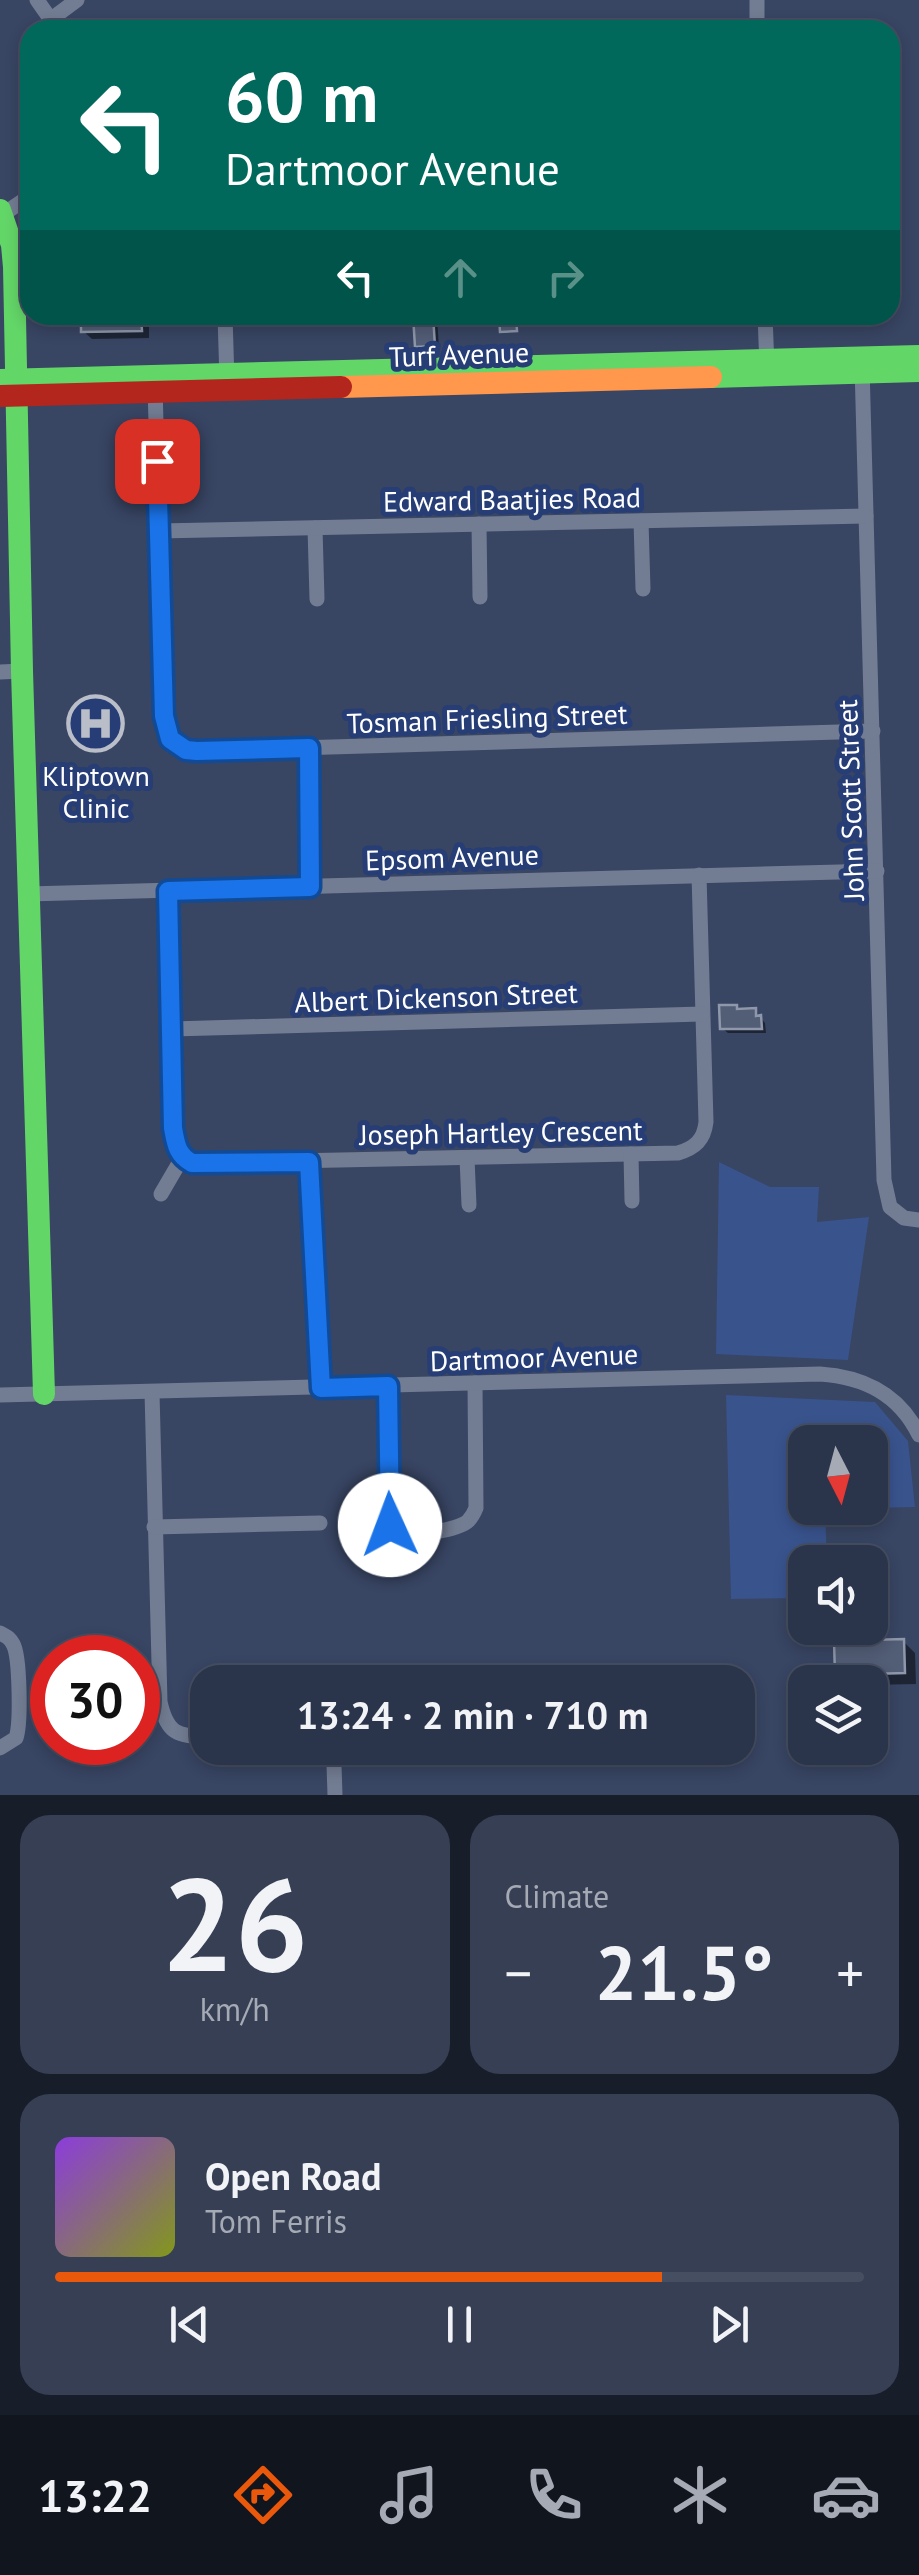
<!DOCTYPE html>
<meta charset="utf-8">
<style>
body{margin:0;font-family:"PT Sans",sans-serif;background:#363f54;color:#f1f3f6;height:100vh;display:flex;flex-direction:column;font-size:38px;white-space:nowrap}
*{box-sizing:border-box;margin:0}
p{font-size:32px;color:#a5aab5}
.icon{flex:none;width:55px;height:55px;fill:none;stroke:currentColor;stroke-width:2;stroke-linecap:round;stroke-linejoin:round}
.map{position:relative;height:1795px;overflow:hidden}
.sheet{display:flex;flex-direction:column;gap:20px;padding:20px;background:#171d29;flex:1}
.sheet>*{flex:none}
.hud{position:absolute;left:20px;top:20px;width:880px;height:305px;border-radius:30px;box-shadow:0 5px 15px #0003,0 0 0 2px #464f62;background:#00695c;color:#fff;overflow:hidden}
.needle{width:65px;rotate:174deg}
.tools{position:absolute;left:788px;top:1425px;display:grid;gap:20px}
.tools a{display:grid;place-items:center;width:100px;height:100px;border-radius:20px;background:#2a344a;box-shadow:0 5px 15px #0003,0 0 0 2px #464f62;font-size:50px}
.speed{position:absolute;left:30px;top:1635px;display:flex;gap:20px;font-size:50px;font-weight:700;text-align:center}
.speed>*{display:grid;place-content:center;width:130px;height:130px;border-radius:50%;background:#2a344a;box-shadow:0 5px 15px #0003,0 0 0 2px #464f62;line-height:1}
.speed .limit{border:15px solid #d22;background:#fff;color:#111}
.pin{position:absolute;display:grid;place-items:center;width:85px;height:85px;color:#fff;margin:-42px;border-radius:20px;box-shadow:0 5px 15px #0006}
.me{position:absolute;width:110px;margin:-55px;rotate:358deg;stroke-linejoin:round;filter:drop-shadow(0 0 8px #0008)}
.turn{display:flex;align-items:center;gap:35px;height:210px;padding:0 40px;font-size:45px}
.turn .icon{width:130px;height:130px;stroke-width:2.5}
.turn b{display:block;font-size:70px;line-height:85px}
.lanes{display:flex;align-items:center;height:95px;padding:0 40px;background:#0003;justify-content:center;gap:50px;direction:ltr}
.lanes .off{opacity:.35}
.big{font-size:75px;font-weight:600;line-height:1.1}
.sheet .widget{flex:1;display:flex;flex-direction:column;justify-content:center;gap:15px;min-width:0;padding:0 35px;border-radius:30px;background:#363f54}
.sheet .dial{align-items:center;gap:0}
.dial b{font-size:130px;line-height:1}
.song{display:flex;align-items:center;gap:30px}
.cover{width:120px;height:120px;border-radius:15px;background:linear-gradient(135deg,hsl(270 70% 55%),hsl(70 70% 35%))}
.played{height:10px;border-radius:5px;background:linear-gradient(90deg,#ea580c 75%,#464f62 75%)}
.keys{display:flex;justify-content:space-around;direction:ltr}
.heat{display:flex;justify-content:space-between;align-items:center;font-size:55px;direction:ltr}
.sheet .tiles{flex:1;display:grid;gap:20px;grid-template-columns:1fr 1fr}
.widget:last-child{grid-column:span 2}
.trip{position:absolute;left:190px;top:1665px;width:565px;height:100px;border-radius:30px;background:#2a344a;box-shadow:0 5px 15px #0003,0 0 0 2px #464f62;font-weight:600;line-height:100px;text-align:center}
.tabs{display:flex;height:160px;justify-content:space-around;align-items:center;background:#11151e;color:#a5aab5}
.tabs .icon{width:70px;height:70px}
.tabs .active{color:#ea580c}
.tabs b{font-size:45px;color:#f1f3f6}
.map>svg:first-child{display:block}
</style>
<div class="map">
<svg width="919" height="1795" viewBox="0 0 919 1795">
<rect width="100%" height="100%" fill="#384563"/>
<g fill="#39538d" fill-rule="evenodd">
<polygon points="719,1162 770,1187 819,1187 817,1222 869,1217 848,1360 716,1354"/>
<path d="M726,1395L875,1402L908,1441L915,1507L825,1509L827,1562H805V1598L731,1599ZM805,1442H870V1508H805Z"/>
</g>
<g fill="#0007">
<polygon points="83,315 149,315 149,338 92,339 83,331"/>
<polygon points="416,315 437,315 439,350 423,351 418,346"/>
<polygon points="736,1007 741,1012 755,1011 765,1023 766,1033 728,1033 722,1028"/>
<polygon points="903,1641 915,1653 916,1684 870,1685 870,1682 846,1682 838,1674"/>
</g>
<g fill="#525d76" stroke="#8f97aa" stroke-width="2.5">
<polygon points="81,315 141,315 142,331 81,332"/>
<polygon points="413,315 433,315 435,346 415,347"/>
<polygon points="499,316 516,316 517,331 500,332"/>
<polygon points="719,1005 737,1005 737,1009 756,1008 756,1016 761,1015 762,1029 720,1029"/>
<polygon points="904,1639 905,1673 835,1675 834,1641"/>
</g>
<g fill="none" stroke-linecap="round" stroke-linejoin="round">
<g stroke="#727c92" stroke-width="15">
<polyline points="37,0 58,30"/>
<polyline points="757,0 757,30"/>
<polyline points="50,20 77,0"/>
<polyline points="2,215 30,196"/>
<polyline points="225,315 227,381"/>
<polyline points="765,315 767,367"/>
<polyline points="862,366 884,1180 890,1207 904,1218 919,1220"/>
<polyline points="155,386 164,716 170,739 186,749 197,751 873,731"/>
<polyline points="641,521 643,589"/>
<polyline points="479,524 480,597"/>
<polyline points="315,528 317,599"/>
<polyline points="159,531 866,516"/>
<polyline points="0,672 22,671"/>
<polyline points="309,748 310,887"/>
<path d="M168,891L173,1128C176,1144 177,1156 192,1163L678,1153C695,1148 704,1140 706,1122L699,875"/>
<polyline points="28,894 877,871"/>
<polyline points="172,1029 702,1014"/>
<polyline points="631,1154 632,1201"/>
<polyline points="467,1158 469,1205"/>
<polyline points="309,1162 321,1387"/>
<polyline points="161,1194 182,1158"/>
<path d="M388,1386L389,1519C391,1525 391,1529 397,1532C409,1538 459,1530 468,1521C472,1517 474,1513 476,1508L475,1383"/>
<path d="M152,1392L160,1702C167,1733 177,1737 208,1736"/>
<path d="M0,1395L820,1374C864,1377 899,1394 919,1435"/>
<polyline points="154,1527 320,1523"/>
<path d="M0,1633C7,1637 9,1637 13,1644C20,1656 21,1724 16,1738L0,1748"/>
<polyline points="327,1748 334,1765 335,1795"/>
</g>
<g stroke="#63d668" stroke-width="22">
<polyline points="0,210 12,245 14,267 22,671 44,1394"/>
<polyline points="711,377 919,371"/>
<polyline points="0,380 919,356"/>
</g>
<polyline stroke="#ff974d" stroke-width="22" points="341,387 711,377"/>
<polyline stroke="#b3261e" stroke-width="22" points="0,396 341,387"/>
</g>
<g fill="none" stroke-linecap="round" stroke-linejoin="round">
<defs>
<path id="route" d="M157,461L164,716L170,739L186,750L197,751L309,748L310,887L168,891L173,1128C176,1144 177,1155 192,1163L309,1162L321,1388L388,1386L390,1525"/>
</defs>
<use href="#route" stroke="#114b97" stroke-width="25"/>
<use href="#route" stroke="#1a73e8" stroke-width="18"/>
</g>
<defs>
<symbol id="hospital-ring" viewBox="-11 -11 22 22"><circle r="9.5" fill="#263d75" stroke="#b9bec8" stroke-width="1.5"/><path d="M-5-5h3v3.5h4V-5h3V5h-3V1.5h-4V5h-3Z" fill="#b9bec8"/></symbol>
</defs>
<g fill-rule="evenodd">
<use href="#hospital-ring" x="64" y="692" width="63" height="63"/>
</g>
<g text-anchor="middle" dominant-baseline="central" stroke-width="10" stroke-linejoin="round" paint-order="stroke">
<g font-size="28" fill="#fff" stroke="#263d75">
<text transform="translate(459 354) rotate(-2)">Turf Avenue</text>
<text transform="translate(512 499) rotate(-1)">Edward Baatjies Road</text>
<text transform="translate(487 718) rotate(-2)">Tosman Friesling Street</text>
<text transform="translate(850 800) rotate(-92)">John Scott Street</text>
<text transform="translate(452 857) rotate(-2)">Epsom Avenue</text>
<text transform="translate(436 997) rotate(-2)">Albert Dickenson Street</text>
<text transform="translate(501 1132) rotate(-1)">Joseph Hartley Crescent</text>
<text transform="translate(534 1357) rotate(-2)">Dartmoor Avenue</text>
</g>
<g font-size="28" fill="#fff" stroke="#263d75">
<text x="96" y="775">Kliptown<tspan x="96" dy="32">Clinic</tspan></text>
</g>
</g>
</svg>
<div class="tools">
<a><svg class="needle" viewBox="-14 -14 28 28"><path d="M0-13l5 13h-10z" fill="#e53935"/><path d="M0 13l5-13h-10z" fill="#a5aab5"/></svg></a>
<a><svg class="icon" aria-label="sound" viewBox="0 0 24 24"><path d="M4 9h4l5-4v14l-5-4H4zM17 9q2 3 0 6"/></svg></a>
<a><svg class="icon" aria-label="layers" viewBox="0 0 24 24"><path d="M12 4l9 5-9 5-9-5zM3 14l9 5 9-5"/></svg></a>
</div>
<div class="speed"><div class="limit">30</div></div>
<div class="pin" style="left:157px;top:461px;background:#d93025"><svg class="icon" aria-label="arrive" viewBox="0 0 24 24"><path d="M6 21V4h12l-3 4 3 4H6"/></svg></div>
<svg class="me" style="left:390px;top:1525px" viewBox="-20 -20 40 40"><circle r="19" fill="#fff"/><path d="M0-13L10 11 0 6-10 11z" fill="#1a73e8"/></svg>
<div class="trip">13:24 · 2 min · 710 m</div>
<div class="hud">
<div class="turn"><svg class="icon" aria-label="left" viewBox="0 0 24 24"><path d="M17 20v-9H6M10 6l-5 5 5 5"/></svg><div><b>60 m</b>Dartmoor Avenue</div></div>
<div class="lanes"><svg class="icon" aria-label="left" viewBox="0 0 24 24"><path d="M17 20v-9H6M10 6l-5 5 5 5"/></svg><svg class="icon off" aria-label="ahead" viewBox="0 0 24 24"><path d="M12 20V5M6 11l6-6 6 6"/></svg><svg class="icon off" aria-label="right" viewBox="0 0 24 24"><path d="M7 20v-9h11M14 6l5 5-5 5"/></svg></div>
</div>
</div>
<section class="sheet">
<div class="tiles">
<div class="widget dial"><b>26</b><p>km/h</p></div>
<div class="widget"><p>Climate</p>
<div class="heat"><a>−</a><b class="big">21.5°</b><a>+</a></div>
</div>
<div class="widget">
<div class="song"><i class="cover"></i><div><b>Open Road</b><p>Tom Ferris</p></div></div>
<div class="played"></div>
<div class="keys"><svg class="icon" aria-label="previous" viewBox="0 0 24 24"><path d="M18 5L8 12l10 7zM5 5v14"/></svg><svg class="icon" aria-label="pause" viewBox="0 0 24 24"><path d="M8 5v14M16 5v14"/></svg><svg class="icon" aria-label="next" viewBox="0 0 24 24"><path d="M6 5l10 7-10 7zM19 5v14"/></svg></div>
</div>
</div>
</section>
<nav class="tabs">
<b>13:22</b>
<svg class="icon active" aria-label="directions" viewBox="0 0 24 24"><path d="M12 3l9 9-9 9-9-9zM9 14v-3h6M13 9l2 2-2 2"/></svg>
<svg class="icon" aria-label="music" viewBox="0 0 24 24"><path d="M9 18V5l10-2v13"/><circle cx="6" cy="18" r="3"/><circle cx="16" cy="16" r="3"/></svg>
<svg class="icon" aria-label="phone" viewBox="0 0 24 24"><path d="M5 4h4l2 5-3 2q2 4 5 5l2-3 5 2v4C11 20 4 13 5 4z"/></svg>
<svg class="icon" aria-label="climate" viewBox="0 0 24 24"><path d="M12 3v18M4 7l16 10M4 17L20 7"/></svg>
<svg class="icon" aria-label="car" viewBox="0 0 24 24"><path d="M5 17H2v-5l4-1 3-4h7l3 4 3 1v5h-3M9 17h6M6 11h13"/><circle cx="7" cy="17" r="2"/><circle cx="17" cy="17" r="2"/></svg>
</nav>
